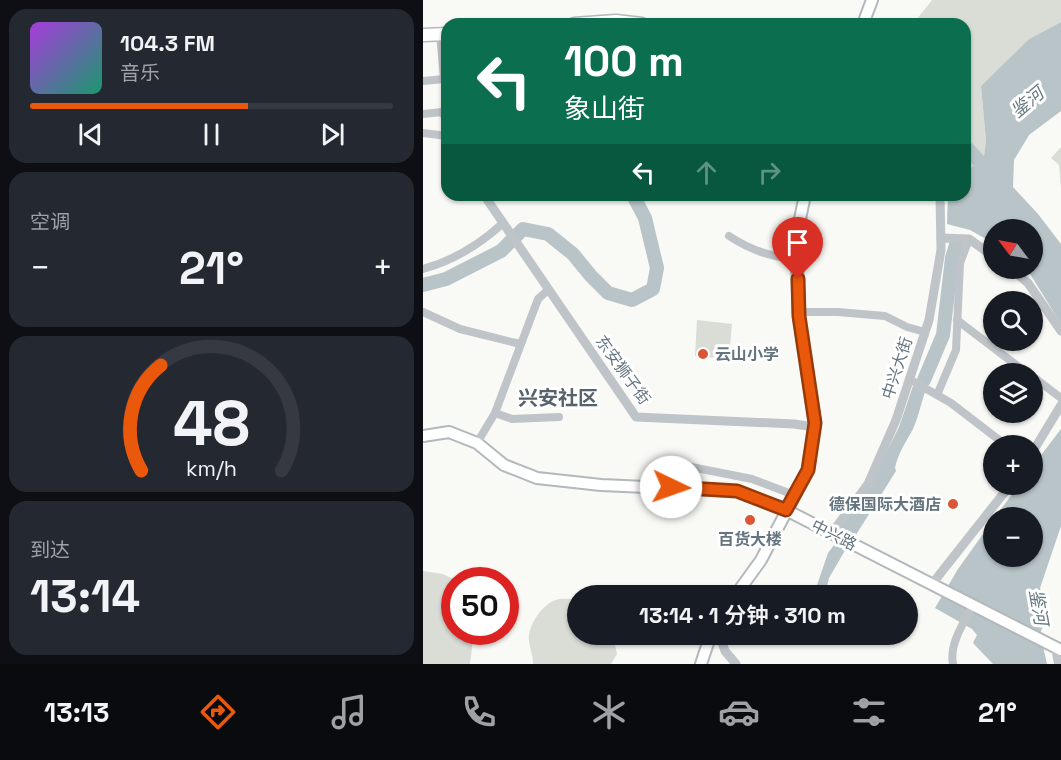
<!DOCTYPE html>
<html lang="zh">
<meta charset="utf-8">
<style>
body{margin:0;font-family:"Space Grotesk","Noto Sans SC",sans-serif;background:#242831;color:#f1f3f6;height:100vh;display:flex;flex-direction:column;font-size:22px;white-space:nowrap}
*{box-sizing:border-box;margin:0}
p{font-size:20px;color:#9ea1a6}
.icon{flex:none;width:33px;height:33px;fill:none;stroke:currentColor;stroke-width:2;stroke-linecap:round;stroke-linejoin:round}
.map{position:relative;flex:1;overflow:hidden}
.details{display:flex;flex-direction:column;gap:9px;padding:9px;background:#0d0f14;width:423px}
.details>*{flex:none}
.top-card{position:absolute;left:18px;top:18px;width:530px;height:183px;border-radius:18px;box-shadow:0 2px 4px #0004;background:#0b6e4f;color:#fff;overflow:hidden}
.needle{width:39px;rotate:302deg}
.buttons{position:absolute;left:560px;top:219px;display:grid;gap:12px}
.buttons a{display:grid;place-items:center;width:60px;height:60px;border-radius:50%;background:#171b24;box-shadow:0 2px 4px #0004;font-size:30px}
.speed{position:absolute;left:18px;top:567px;display:flex;gap:12px;font-size:30px;font-weight:700;text-align:center}
.speed>*{display:grid;place-content:center;width:78px;height:78px;border-radius:50%;background:#171b24;box-shadow:0 2px 4px #0004;line-height:1}
.speed .limit{border:9px solid #d22;background:#fff;color:#111}
.pin{position:absolute;display:grid;place-items:center;width:51px;height:51px;color:#fff;margin:-62px -26px;border-radius:50% 50% 50% 0;rotate:-45deg;box-shadow:0 0 6px #0007}
.pin .icon{rotate:45deg}
.me{position:absolute;width:66px;margin:-33px;rotate:93deg;stroke-linejoin:round;filter:drop-shadow(0 0 4px #0008)}
.turn{display:flex;align-items:center;gap:21px;height:126px;padding:0 24px;font-size:27px}
.turn .icon{width:78px;height:78px;stroke-width:2.5}
.turn b{display:block;font-size:42px;line-height:51px}
.lanes{display:flex;align-items:center;height:57px;padding:0 24px;background:#0003;justify-content:center;gap:30px;direction:ltr}
.lanes .off{opacity:.35}
.big{font-size:45px;font-weight:600;line-height:1.1}
.details .card{flex:1;display:flex;flex-direction:column;justify-content:center;gap:9px;min-width:0;padding:0 21px;border-radius:18px;background:#242831}
.details .dial{align-items:center;gap:0}
.dial svg{height:156px;overflow:visible;fill:none;stroke:#363941;stroke-width:7;stroke-linecap:round;text-anchor:middle}
.dial text{fill:#f1f3f6;stroke:none}
.song{display:flex;align-items:center;gap:18px}
.cover{width:72px;height:72px;border-radius:9px;background:linear-gradient(135deg,hsl(280 70% 55%),hsl(160 70% 35%))}
.played{height:6px;border-radius:3px;background:linear-gradient(90deg,#ea580c 60%,#363941 60%)}
.keys{display:flex;justify-content:space-around;direction:ltr}
.heat{display:flex;justify-content:space-between;align-items:center;font-size:33px;direction:ltr}
.trip{position:absolute;left:144px;top:585px;width:351px;height:60px;border-radius:30px;background:#171b24;box-shadow:0 2px 4px #0004;font-weight:600;line-height:60px;text-align:center}
.tabs{display:flex;height:96px;justify-content:space-around;align-items:center;background:#090b0e;color:#9ea1a6}
.tabs .icon{width:42px;height:42px}
.tabs .selected{color:#ea580c}
.tabs b{font-size:27px;color:#f1f3f6}
main{display:flex;flex:1;min-height:0}
.map>svg:first-child{display:block}
</style>
<main>
<section class="details">
<div class="card">
<div class="song"><i class="cover"></i><div><b>104.3 FM</b><p>音乐</p></div></div>
<div class="played"></div>
<div class="keys"><svg class="icon" aria-label="previous" viewBox="0 0 24 24"><path d="M18 5L8 12l10 7zM5 5v14"/></svg><svg class="icon" aria-label="pause" viewBox="0 0 24 24"><path d="M8 5v14M16 5v14"/></svg><svg class="icon" aria-label="next" viewBox="0 0 24 24"><path d="M6 5l10 7-10 7zM19 5v14"/></svg></div>
</div>
<div class="card"><p>空调</p>
<div class="heat"><a>−</a><b class="big">21°</b><a>+</a></div>
</div>
<div class="card dial"><svg viewBox="0 0 100 80">
<path d="M14 69A42 42 0 1 1 86 69"/>
<path d="M14 69A42 42 0 0 1 24 15" stroke="#ea580c"/>
<text x="50" y="56" font-size="32" font-weight="700">48</text>
<text x="50" y="72" font-size="11">km/h</text>
</svg></div>
<div class="card"><p>到达</p><b class="big">13:14</b></div>
</section>
<div class="map">
<svg width="638" height="664" viewBox="0 0 638 664">
<rect width="100%" height="100%" fill="#f9f9f6"/>
<g fill="#d9ddd6">
<polygon points="509,0 638,0 638,22 606,39 558,86 563,141 560,164 544,170 542,169 542,24 490,24"/>
<polygon points="638,147 638,188 636,165 628,158"/>
<polygon points="274,320 309,324 306,359 272,356"/>
<polygon points="0,571 20,574 32,580 32,632 51,632 47,664 0,664"/>
<path d="M148,599L154,602V634L190,635L194,654L188,664H110C110,655 107,649 106,641C104,627 119,604 133,600C137,598 144,599 148,599Z"/>
</g>
<g fill="#b8c4c8">
<polygon points="638,22 638,111 606,135 591,160 590,187 615,214 638,244 638,324 604,269 609,268 609,230 570,230 570,243 547,230 524,224 525,195 542,195 542,169 560,163 563,141 558,86 606,39"/>
<path d="M490,386L502,392C498,404 495,418 490,429C483,442 475,453 472,468L473,471L431,538L417,529L460,459L476,427Z"/>
<polygon points="638,429 638,526 617,588 623,620 617,633 624,664 570,664 550,643 554,635 549,629 512,608 535,569 570,520 570,556 609,556 609,518 572,517 596,485 609,484 609,467"/>
<polygon points="414,541 424,547 406,578 402,595 392,596 396,591 393,588 405,553"/>
</g>
<g fill="none" stroke-linecap="round" stroke-linejoin="round">
<g stroke="#b8c4c8" stroke-width="14">
<polyline points="542,146 572,178"/>
<polyline points="0,285 23,279 78,251 100,229 125,234 150,254 168,276 185,293 209,300 230,289 234,268 222,218 212,199 214,195"/>
<polyline points="501,380 520,335 529,258 533,245"/>
</g>
<defs>
<g id="secondary">
<polyline points="440,24 449,0"/>
<polyline points="0,436 26,432 54,443 81,465 114,478 178,485 314,491 363,510 638,650"/>
<polyline points="312,596 338,560 385,470 392,423 376,317 373,238 382,195"/>
<polyline points="278,664 288,634"/>
</g>
<g id="primary">
<polyline points="151,24 193,21 219,24"/>
<polyline points="0,35 24,34"/>
</g>
</defs>
<use href="#secondary" stroke="#b2b8bc" stroke-width="14"/>
<use href="#primary" stroke="#b3b8bc" stroke-width="15"/>
<g stroke="#bfc4c8" stroke-width="8">
<polyline points="17,34 21,79 24,80"/>
<polyline points="0,81 21,79"/>
<polyline points="0,114 19,112 24,120"/>
<polyline points="0,133 24,136"/>
<path d="M306,236C326,249 350,258 374,259"/>
<path d="M0,269C29,261 57,244 79,224"/>
<polyline points="0,312 37,329 97,344"/>
<polyline points="376,317 383,312 415,312 462,316 484,327 502,332"/>
<polyline points="534,320 605,374"/>
<polyline points="609,376 638,398"/>
<polyline points="486,379 528,403 584,446"/>
<polyline points="514,395 533,350 537,263 546,239"/>
<polyline points="72,413 89,419 136,417"/>
<polyline points="54,443 72,413 115,299 125,290"/>
<polyline points="248,487 253,464 329,479 371,495"/>
<polyline points="632,647 635,664"/>
<path d="M530,664C526,644 541,622 550,605"/>
</g>
<g stroke="#bfc4c8" stroke-width="9">
<polyline points="24,136 24,137"/>
<polyline points="61,195 213,417 371,424 392,427"/>
<polyline points="518,238 546,239 570,256"/>
<polyline points="587,268 605,283 638,331"/>
<polyline points="609,453 638,405"/>
<polyline points="409,533 445,484 473,420 506,320 518,250 517,195"/>
<polyline points="509,584 588,484"/>
<polyline points="296,634 302,651 313,664"/>
</g>
<use href="#secondary" stroke="#fff" stroke-width="10"/>
<use href="#primary" stroke="#fff" stroke-width="12"/>
</g>
<g fill="none" stroke-linecap="round" stroke-linejoin="round">
<defs>
<polyline id="route" points="248,487 314,491 363,510 385,470 392,423 376,316 375,279"/>
</defs>
<use href="#route" stroke="#983908" stroke-width="15"/>
<use href="#route" stroke="#ea580c" stroke-width="10"/>
</g>
<g fill="#db5634" stroke="#fff" stroke-width="2">
<circle cx="280" cy="354" r="6"/>
<circle cx="530" cy="504" r="6"/>
<circle cx="327" cy="520" r="6"/>
</g>
<g text-anchor="middle" dominant-baseline="central" stroke-width="6" stroke-linejoin="round" paint-order="stroke">
<g font-size="16" font-weight="bold" fill="#657580" stroke="#fff" text-anchor="start">
<text x="292" y="354">云山小学</text>
<text x="518" y="504" text-anchor="end">德保国际大酒店</text>
<text x="327" y="539" text-anchor="middle">百货大楼</text>
</g>
<g font-size="16" fill="#657580" stroke="#fff">
<text transform="translate(474 368) rotate(-72)">中兴大街</text>
<text transform="translate(200 370) rotate(54)">东安狮子街</text>
<text transform="translate(411 535) rotate(27)">中兴路</text>
</g>
<g font-size="18" font-style="italic" fill="#657a81" stroke="#fff">
<text transform="translate(604 102) rotate(-40)">鉴河</text>
<text transform="translate(616 607) rotate(80)">鉴河</text>
</g>
<g font-size="20" font-weight="bold" fill="#57636b" stroke="#fff">
<text x="135" y="398">兴安社区</text>
</g>
</g>
</svg>
<div class="buttons">
<a><svg class="needle" viewBox="-14 -14 28 28"><path d="M0-13l5 13h-10z" fill="#e53935"/><path d="M0 13l5-13h-10z" fill="#9ea1a6"/></svg></a>
<a><svg class="icon" aria-label="search" viewBox="0 0 24 24"><circle cx="10" cy="10" r="6"/><path d="M15 15l6 6"/></svg></a>
<a><svg class="icon" aria-label="layers" viewBox="0 0 24 24"><path d="M12 4l9 5-9 5-9-5zM3 14l9 5 9-5"/></svg></a>
<a>+</a>
<a>−</a>
</div>
<div class="speed"><div class="limit">50</div></div>
<div class="pin" style="left:375px;top:279px;background:#d93025"><svg class="icon" aria-label="arrive" viewBox="0 0 24 24"><path d="M6 21V4h12l-3 4 3 4H6"/></svg></div>
<svg class="me" style="left:248px;top:487px" viewBox="-20 -20 40 40"><circle r="19" fill="#fff"/><path d="M0-13L10 11 0 6-10 11z" fill="#ea580c"/></svg>
<div class="trip">13:14 · 1 分钟 · 310 m</div>
<div class="top-card">
<div class="turn"><svg class="icon" aria-label="left" viewBox="0 0 24 24"><path d="M17 20v-9H6M10 6l-5 5 5 5"/></svg><div><b>100 m</b>象山街</div></div>
<div class="lanes"><svg class="icon" aria-label="left" viewBox="0 0 24 24"><path d="M17 20v-9H6M10 6l-5 5 5 5"/></svg><svg class="icon off" aria-label="ahead" viewBox="0 0 24 24"><path d="M12 20V5M6 11l6-6 6 6"/></svg><svg class="icon off" aria-label="right" viewBox="0 0 24 24"><path d="M7 20v-9h11M14 6l5 5-5 5"/></svg></div>
</div>
</div>
</main>
<nav class="tabs">
<b>13:13</b>
<svg class="icon selected" aria-label="directions" viewBox="0 0 24 24"><path d="M12 3l9 9-9 9-9-9zM9 14v-3h6M13 9l2 2-2 2"/></svg>
<svg class="icon" aria-label="music" viewBox="0 0 24 24"><path d="M9 18V5l10-2v13"/><circle cx="6" cy="18" r="3"/><circle cx="16" cy="16" r="3"/></svg>
<svg class="icon" aria-label="phone" viewBox="0 0 24 24"><path d="M5 4h4l2 5-3 2q2 4 5 5l2-3 5 2v4C11 20 4 13 5 4z"/></svg>
<svg class="icon" aria-label="climate" viewBox="0 0 24 24"><path d="M12 3v18M4 7l16 10M4 17L20 7"/></svg>
<svg class="icon" aria-label="car" viewBox="0 0 24 24"><path d="M5 17H2v-5l4-1 3-4h7l3 4 3 1v5h-3M9 17h6M6 11h13"/><circle cx="7" cy="17" r="2"/><circle cx="17" cy="17" r="2"/></svg>
<svg class="icon" aria-label="filters" viewBox="0 0 24 24"><path d="M4 7h16M4 17h16"/><circle cx="9" cy="7" r="2"/><circle cx="15" cy="17" r="2"/></svg>
<b>21°</b>
</nav>
